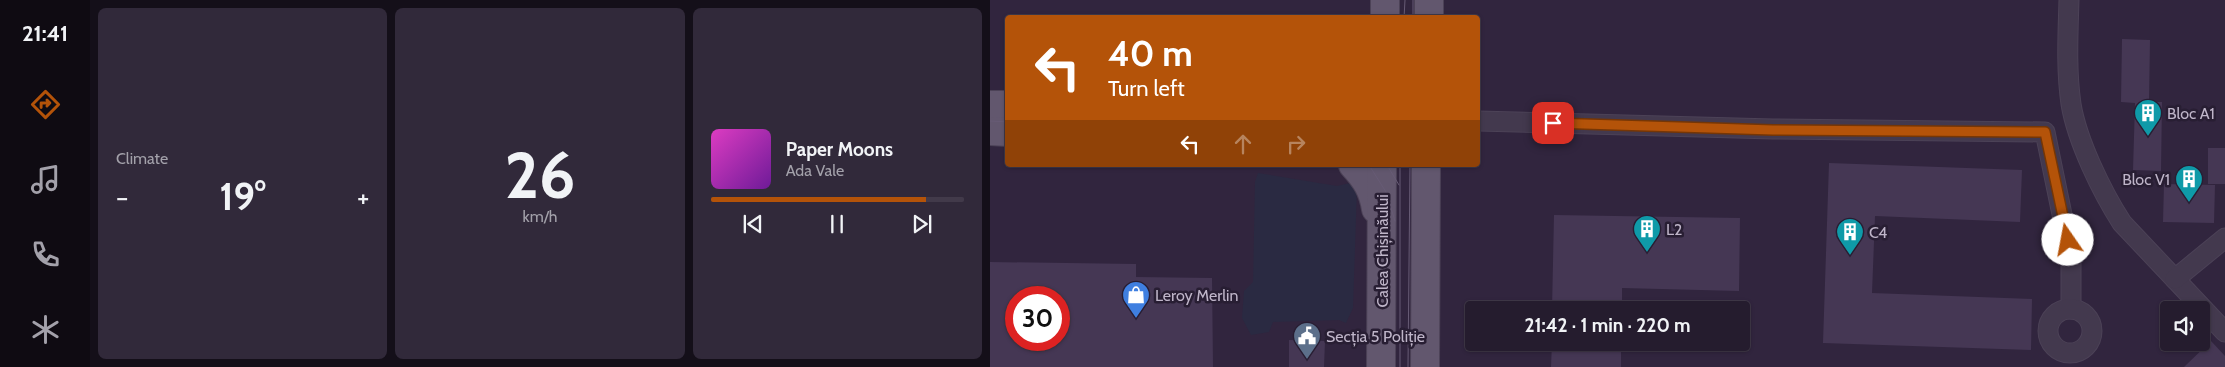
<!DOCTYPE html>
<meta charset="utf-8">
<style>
body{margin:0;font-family:Cabin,sans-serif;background:#31293a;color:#f1f3f6;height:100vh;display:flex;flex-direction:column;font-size:19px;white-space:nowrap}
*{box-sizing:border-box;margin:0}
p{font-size:16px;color:#a3a1aa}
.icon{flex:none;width:28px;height:28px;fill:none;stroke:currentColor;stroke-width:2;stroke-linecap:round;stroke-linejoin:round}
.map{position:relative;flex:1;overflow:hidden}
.sheet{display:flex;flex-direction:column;gap:8px;padding:8px;background:#140f19;width:900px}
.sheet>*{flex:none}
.guide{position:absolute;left:15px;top:15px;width:475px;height:152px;border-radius:5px;box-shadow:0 1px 4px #0004,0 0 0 1px #423a4a;background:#b45309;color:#fff;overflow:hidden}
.fabs{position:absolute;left:1170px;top:301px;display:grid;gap:10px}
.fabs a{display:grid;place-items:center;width:50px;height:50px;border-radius:5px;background:#251c2e;box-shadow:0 1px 4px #0004,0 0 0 1px #423a4a;font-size:25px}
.speed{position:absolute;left:15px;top:286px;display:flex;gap:10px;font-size:25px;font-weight:700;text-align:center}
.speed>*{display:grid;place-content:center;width:65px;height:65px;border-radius:50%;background:#251c2e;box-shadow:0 1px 4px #0004,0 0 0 1px #423a4a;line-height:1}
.speed .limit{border:8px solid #d22;background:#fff;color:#111}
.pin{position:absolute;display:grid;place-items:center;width:42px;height:42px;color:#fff;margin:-21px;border-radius:10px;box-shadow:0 2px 8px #0006}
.me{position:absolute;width:55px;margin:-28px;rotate:348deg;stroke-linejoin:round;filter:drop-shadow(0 0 4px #0008)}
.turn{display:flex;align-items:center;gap:18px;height:105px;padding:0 20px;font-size:22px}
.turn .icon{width:65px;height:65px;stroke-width:2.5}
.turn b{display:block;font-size:35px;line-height:42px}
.lanes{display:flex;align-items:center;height:48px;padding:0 20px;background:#0003;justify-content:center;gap:25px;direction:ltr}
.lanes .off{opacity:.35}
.big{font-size:38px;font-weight:700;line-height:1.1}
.sheet .tile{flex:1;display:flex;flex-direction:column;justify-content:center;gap:8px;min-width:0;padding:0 18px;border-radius:8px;background:#31293a}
.sheet .dial{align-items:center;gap:0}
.dial b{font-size:65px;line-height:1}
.song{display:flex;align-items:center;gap:15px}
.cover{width:60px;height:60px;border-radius:8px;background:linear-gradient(135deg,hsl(310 70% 55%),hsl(280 70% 35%))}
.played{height:5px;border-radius:2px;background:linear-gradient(90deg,#b45309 85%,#423a4a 85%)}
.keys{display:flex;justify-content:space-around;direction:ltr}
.heat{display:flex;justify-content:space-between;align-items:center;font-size:28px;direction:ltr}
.sheet .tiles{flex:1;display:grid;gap:8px;grid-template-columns:repeat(3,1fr)}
.trip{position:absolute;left:475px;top:301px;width:285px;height:50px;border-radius:5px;background:#251c2e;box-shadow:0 1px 4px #0004,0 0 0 1px #423a4a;font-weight:700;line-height:50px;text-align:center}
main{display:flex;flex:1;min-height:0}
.dock{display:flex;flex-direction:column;width:90px;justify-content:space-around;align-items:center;background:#0f0b12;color:#a3a1aa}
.dock .icon{width:35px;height:35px}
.dock .selected{color:#b45309}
.dock b{font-size:22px;color:#f1f3f6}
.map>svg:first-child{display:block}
</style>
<main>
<nav class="dock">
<b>21:41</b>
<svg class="icon selected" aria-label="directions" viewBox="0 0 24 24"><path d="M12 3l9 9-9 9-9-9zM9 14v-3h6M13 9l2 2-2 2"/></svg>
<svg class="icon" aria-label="music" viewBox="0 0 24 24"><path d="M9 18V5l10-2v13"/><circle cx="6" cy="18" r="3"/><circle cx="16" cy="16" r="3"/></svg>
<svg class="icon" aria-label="phone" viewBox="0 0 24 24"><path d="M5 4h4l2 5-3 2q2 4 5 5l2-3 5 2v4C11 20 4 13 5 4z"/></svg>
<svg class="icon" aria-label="climate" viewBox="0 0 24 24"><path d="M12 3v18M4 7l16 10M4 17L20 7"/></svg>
</nav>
<section class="sheet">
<div class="tiles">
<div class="tile"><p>Climate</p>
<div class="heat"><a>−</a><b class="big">19°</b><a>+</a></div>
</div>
<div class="tile dial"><b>26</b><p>km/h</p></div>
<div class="tile">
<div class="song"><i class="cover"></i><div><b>Paper Moons</b><p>Ada Vale</p></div></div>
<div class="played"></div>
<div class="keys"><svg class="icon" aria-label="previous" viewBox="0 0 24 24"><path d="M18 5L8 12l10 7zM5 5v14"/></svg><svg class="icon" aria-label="pause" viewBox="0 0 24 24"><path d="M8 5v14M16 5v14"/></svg><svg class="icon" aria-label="next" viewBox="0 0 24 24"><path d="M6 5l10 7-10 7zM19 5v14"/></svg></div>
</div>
</div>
</section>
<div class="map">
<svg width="1235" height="367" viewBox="0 0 1235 367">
<rect width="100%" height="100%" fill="#31253e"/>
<polygon fill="#2a2a42" points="268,173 347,186 360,183 367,188 363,308 356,323 349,320 283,322 279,332 261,335 252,318 254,291 263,282 265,182"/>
<g fill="#453754" fill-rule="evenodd">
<polygon points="1132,39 1160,40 1159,102 1172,102 1171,171 1143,170 1145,103 1131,102"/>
<rect x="1218" y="148" width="17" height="36"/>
<polygon points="839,163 1032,170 1030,222 885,216 882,293 1042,299 1041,350 833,343"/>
<polygon points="1174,184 1225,185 1224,223 1173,222"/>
<polygon points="564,215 750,218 749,291 632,288 632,310 562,310"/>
<path d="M0,262L146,264V277L222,278L223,367H0ZM26,298H69V340H26Z"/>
<polygon points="299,340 335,341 334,367 299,367"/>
<polygon points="1221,341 1235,356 1235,367 1194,367"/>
<polygon points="562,342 631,342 631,367 561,367"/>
</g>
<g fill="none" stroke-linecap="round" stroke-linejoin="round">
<defs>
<g id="minor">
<path d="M1079,0C1078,34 1076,69 1081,104C1087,141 1112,192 1132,223L1235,332"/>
<polyline points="488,121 783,129 1055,132 1081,258 1081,309"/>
<polyline points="1185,279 1235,238"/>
<circle cx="1080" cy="331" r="22"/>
</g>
<g id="primary">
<polyline points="395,18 395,0"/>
<polyline points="439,18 439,0"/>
<polyline points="0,105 18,105"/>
<polyline points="0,131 18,132"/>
<path d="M363,165C376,179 383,190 386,209"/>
<polyline points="391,367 392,165"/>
<polyline points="435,367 436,165"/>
</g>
</defs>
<use href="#minor" stroke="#4c4257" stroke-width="21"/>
<use href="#primary" stroke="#4c4257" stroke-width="30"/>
<use href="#minor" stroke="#43394e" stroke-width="19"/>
<use href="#primary" stroke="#62576e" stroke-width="28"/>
<g stroke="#675b75" stroke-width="1">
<polyline points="414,18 415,0"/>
<polyline points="423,18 423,0"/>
<polyline points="0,121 18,122"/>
<polyline points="379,165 396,192 405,221"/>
<polyline points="397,165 409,185"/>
<polyline points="410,367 410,165"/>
<polyline points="418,367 420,165"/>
</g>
</g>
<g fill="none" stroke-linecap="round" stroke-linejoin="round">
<defs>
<polyline id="route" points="563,123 783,130 1055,132 1078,240"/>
</defs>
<use href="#route" stroke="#753606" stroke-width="12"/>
<use href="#route" stroke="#b45309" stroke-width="9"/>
</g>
<defs>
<symbol id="building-pin" viewBox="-11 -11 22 30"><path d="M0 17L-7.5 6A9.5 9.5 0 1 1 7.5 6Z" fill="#0f9aa8" stroke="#281e33"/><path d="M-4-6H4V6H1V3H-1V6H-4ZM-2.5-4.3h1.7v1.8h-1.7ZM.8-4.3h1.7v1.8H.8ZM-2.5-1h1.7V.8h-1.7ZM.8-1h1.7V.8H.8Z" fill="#fff"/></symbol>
<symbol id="shop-pin" viewBox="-11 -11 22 30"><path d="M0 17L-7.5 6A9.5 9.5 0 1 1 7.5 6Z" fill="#3f7fe0" stroke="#281e33"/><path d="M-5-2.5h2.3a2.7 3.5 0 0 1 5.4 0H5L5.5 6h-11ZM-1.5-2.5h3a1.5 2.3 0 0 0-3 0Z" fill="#fff"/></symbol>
<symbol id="civic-pin" viewBox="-11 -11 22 30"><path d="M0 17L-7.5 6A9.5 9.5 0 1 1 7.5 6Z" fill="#5c6f8a" stroke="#281e33"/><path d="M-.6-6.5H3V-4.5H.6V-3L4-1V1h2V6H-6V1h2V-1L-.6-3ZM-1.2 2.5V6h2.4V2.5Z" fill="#fff"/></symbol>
</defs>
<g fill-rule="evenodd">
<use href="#building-pin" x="1142" y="97" width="32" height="43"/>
<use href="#building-pin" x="1183" y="163" width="32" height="43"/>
<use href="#building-pin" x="641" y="213" width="32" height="43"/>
<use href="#building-pin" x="844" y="216" width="32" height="43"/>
<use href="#shop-pin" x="130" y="279" width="32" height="43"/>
<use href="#civic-pin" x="301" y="320" width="32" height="43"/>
</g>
<g text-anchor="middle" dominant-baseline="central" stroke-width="5" stroke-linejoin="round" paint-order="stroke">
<g font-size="16" fill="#bfb5c9" stroke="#281e33" text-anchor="start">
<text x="1177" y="113">Bloc A1</text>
<text x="1180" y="179" text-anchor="end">Bloc V1</text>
<text x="676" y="229">L2</text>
<text x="879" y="232">C4</text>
<text x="165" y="295">Leroy Merlin</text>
<text x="336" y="336">Secția 5 Poliție</text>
</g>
<g font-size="16" fill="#bfb5c9" stroke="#281e33">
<text transform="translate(392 251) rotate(-90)">Calea Chișinăului</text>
</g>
</g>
</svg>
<div class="fabs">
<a><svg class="icon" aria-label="sound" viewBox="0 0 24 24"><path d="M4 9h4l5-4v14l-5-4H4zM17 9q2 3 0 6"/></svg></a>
</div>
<div class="speed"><div class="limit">30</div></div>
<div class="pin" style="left:563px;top:123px;background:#d93025"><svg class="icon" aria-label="arrive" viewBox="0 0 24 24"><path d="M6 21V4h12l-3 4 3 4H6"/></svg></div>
<svg class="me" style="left:1078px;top:240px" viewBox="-20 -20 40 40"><circle r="19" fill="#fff"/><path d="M0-13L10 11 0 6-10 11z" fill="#b45309"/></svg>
<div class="trip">21:42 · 1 min · 220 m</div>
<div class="guide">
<div class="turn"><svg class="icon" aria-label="left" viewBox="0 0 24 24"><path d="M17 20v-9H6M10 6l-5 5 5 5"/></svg><div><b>40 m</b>Turn left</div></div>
<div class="lanes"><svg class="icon" aria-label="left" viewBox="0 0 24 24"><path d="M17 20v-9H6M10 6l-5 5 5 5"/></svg><svg class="icon off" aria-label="ahead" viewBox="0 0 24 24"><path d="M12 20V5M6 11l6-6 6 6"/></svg><svg class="icon off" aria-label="right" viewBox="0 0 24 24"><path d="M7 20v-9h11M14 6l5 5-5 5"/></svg></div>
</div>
</div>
</main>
